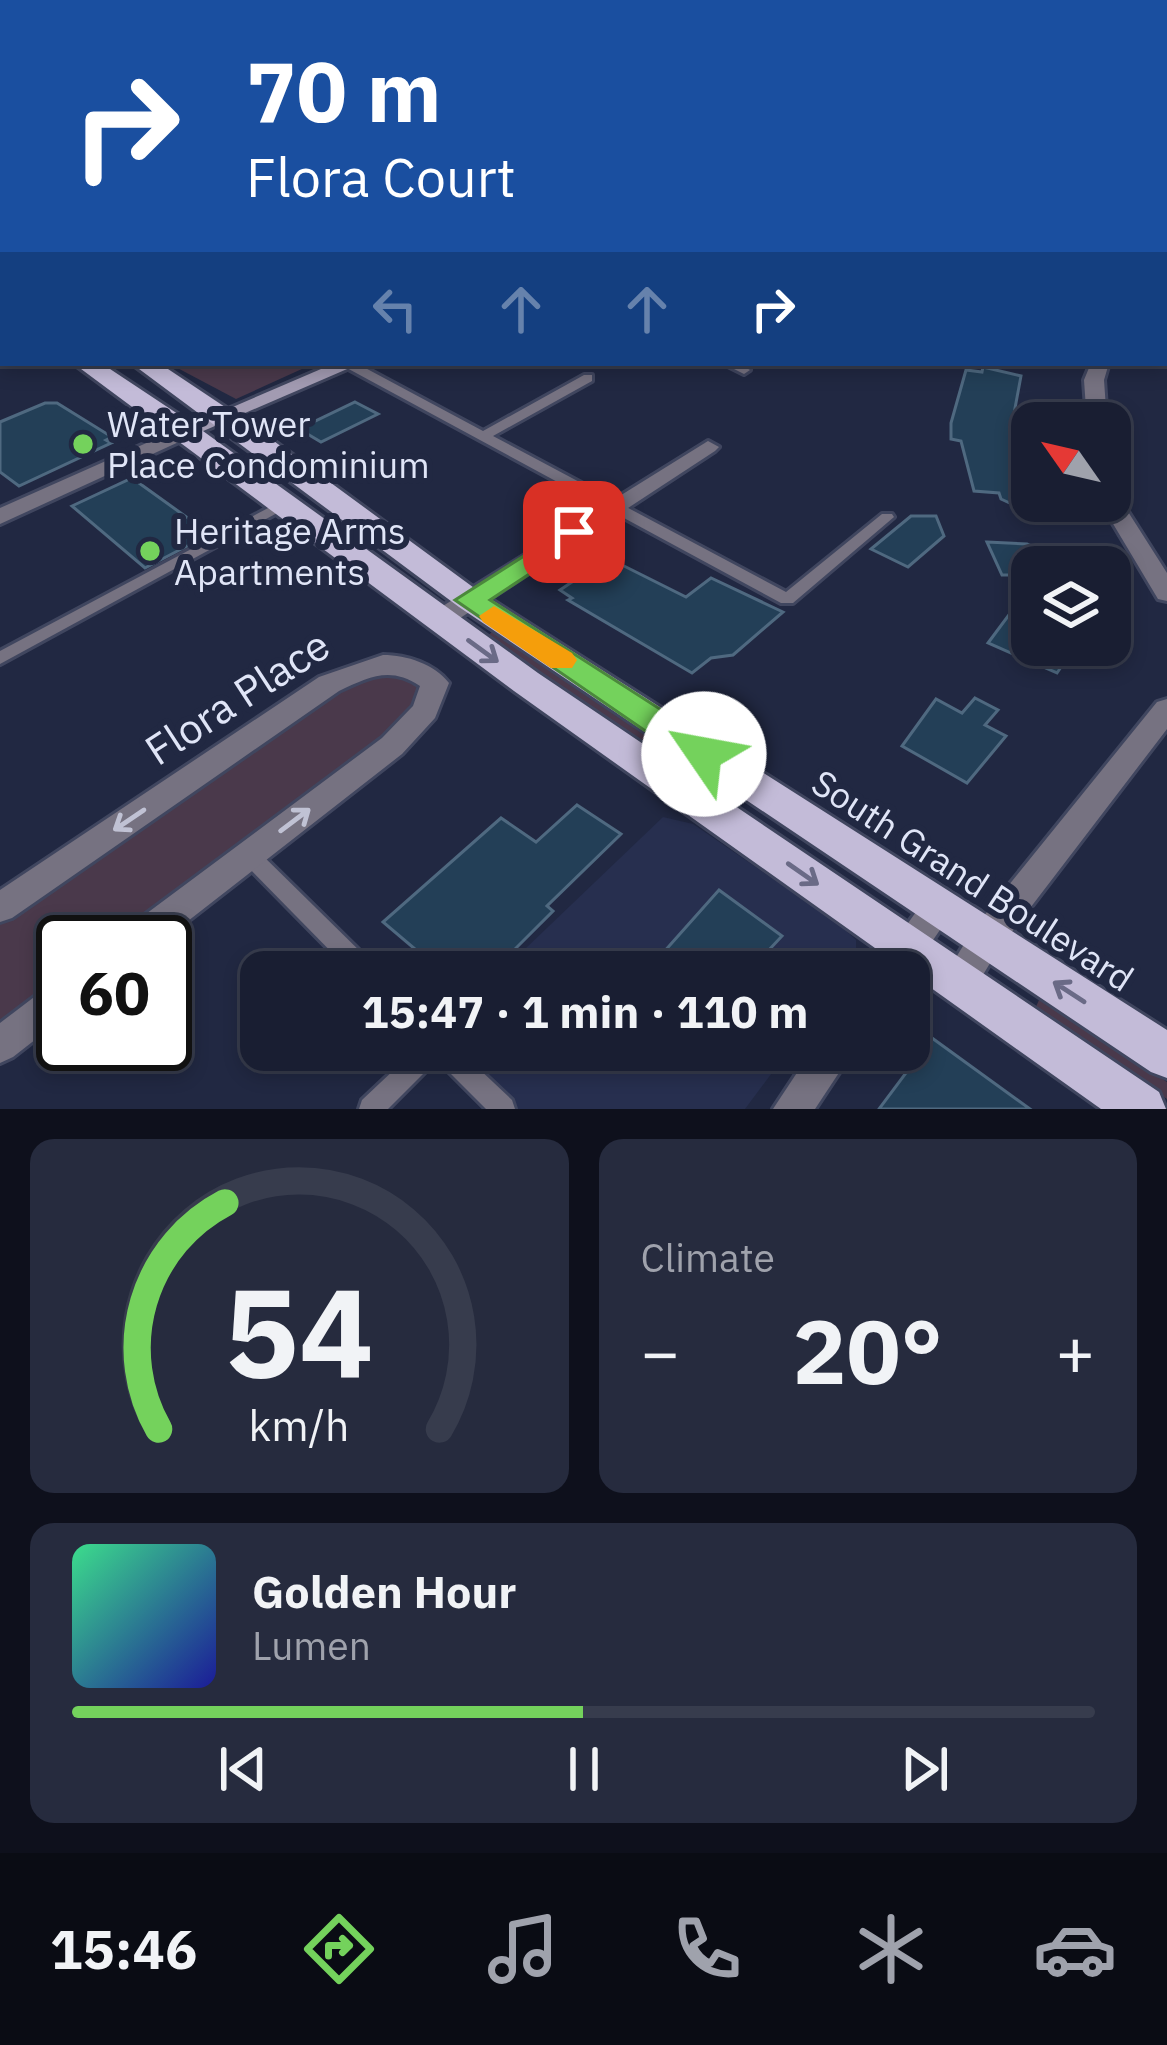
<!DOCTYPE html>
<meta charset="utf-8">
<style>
body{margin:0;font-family:"IBM Plex Sans",sans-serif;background:#262b3e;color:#f1f3f6;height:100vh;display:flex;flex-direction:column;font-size:45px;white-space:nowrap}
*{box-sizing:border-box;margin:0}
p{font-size:39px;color:#9fa2ac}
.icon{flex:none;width:66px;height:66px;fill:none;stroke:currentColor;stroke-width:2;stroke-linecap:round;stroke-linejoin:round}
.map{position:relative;height:1109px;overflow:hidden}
.details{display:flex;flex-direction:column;gap:30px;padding:30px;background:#0e101c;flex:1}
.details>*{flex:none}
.hud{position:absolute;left:0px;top:0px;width:1167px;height:366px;box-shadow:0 6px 18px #0003,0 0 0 3px #373c4d;background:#1a4fa0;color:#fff;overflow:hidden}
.needle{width:78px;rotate:304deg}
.controls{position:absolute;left:1011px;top:402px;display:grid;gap:24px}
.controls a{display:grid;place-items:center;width:120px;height:120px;border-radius:24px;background:#191e32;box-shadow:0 6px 18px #0003,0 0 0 3px #373c4d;font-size:60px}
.speed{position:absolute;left:36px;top:915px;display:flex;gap:24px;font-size:60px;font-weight:700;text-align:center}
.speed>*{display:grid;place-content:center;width:156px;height:156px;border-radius:50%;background:#191e32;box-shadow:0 6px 18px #0003,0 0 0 3px #373c4d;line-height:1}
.speed .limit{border:6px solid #111;border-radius:18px;background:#fff;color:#111}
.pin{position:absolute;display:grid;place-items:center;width:102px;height:102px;color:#fff;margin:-51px;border-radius:24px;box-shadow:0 6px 18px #0006}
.me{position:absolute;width:132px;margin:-66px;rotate:303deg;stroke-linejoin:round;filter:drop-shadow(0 0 9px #0008)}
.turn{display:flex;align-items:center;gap:42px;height:252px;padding:0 48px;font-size:54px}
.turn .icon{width:156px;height:156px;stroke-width:2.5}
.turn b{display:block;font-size:84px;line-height:102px}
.lanes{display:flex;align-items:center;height:114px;padding:0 48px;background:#0003;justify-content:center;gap:60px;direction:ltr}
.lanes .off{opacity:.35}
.big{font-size:90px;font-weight:700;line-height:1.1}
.details .tile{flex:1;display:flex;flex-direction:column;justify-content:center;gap:18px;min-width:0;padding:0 42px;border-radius:24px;background:#262b3e}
.details .dial{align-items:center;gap:0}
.dial svg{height:312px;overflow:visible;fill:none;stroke:#373c4d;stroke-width:7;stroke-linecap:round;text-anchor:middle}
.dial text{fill:#f1f3f6;stroke:none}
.song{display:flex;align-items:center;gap:36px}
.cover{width:144px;height:144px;border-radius:18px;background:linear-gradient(135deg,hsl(150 70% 55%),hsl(240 70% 35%))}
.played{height:12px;border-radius:6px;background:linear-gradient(90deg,#74d25c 50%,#373c4d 50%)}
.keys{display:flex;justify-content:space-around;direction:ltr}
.heat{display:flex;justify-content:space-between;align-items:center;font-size:66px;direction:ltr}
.details .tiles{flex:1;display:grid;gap:30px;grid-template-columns:1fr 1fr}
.tile:last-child{grid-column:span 2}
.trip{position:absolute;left:240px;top:951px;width:690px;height:120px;border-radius:24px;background:#191e32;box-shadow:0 6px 18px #0003,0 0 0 3px #373c4d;font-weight:700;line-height:120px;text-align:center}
.tabs{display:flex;height:192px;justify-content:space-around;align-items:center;background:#0a0c14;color:#9fa2ac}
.tabs .icon{width:84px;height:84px}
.tabs .on{color:#74d25c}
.tabs b{font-size:54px;color:#f1f3f6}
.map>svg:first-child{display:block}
</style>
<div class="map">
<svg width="1167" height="1109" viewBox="0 0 1167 1109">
<rect width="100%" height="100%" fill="#212842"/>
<g fill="#272f4f">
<polygon points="663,817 693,824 839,924 856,940 856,960 847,972 501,972"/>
<polygon points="450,1050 789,1050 745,1109 514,1109"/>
</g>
<g fill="#4a394b">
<polygon points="168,363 315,363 236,399"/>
<polygon points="492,632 698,771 695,774 634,740 486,637"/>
<polygon points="373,665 435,683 425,711 135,942 63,942 63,997 0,1045 0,908"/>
<polygon points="1039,1000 1167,1082 1167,1099 1035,1009"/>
</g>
<g fill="#233f57" stroke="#4f6980" stroke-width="3">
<polygon points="983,367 1021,376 1010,435 1022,436 1032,501 1038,502 1014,505 1001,499 999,493 974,491 961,441 951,439 951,423 966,370 982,372"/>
<polygon points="355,402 378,414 321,442 299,429"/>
<polygon points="45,403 57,403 112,437 106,440 111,443 19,486 0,472 0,422"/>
<polygon points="132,478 210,534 145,568 72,506"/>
<polygon points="911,516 936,516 944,536 908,567 871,549"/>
<polygon points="987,542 1027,544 1081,567 1032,567 1032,575 1002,575"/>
<polygon points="608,558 686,597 711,578 783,612 733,655 711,658 692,673 568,600 572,598 560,590"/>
<polygon points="1014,608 1032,615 1032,645 1076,645 1057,673 988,643"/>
<polygon points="975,698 998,710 985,725 1006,736 967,783 902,746 936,699 962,713"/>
<polygon points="577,805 621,834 547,906 553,911 492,972 442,972 383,922 501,818 536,842"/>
<polygon points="719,890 782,936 767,952 776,959 764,972 646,972"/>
<polygon points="932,1038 1030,1109 879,1109"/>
</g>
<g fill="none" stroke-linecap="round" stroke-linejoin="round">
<defs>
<g id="lane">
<rect x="1164" y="16" width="3" height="4"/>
<polygon points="1167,76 1167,81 1164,82 1164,77"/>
<rect x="1164" y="116" width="3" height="5"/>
<polygon points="344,363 356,363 483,431 584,375 592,375 592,381 493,436 786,592 882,514 892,514 894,517 793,603 781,603 345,367"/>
<polygon points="722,363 738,363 750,370 744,374"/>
<polygon points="285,499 290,500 292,503 290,506 0,664 0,651"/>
<polygon points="249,847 256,849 374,965 377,972 351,972 242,861 239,855 242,849"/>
<polygon points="415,1050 459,1050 512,1100 515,1109 486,1109 437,1060 388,1109 359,1109 362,1100"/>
</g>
<g id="street">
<rect x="0" y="56" width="3" height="6"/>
<polygon points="1167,261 1167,273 1164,274 1164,262"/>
<polygon points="1091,363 1109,363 1104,380 1107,423 1087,423 1084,380"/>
<polygon points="187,425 194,427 197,431 194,435 0,524 0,508"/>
<polygon points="708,441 719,447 715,451 448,626 430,626 426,620 430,614"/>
<polygon points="1110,484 1121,491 1125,507 1167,573 1167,601 1158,599 1103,507 1101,501 1110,501"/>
<path d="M383,655C407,655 434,664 449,683L435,718L402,754L161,942H118L123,931L382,738L413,706L420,686C390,666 369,677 339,691L12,918L0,922V890L319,677Z"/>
<polygon points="1167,699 1167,729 998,950 972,993 959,998 946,993 941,982 974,928 1157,702"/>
<polygon points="938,894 950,898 955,908 909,975 909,972 873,972 926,898"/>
<polygon points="63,981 63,1018 13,1057 0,1063 0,1023 50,985"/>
<polygon points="812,1050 854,1050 815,1109 773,1109"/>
</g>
<g id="secondary">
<polygon points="1158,0 1167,0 1167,3 1154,3"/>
<rect x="1164" y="37" width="3" height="6"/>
<polygon points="335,363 361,363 194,435 187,437 177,431"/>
</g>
<g id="primary">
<polygon points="0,269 3,270 3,283 0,282"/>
<polygon points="0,299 3,300 3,315 0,314"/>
<polygon points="73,363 101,363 196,426 538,673 1159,1092 1166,1109 1101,1109 514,691"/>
<polygon points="131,363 159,363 252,425 481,593 1167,1030 1167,1078 1151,1072 459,607"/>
</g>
<g id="highway">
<polygon points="347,0 377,0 345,3"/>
<polygon points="401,0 431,0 399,3"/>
<rect x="0" y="96" width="3" height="10"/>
</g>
</defs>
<use href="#lane" stroke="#40465f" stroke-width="6"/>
<use href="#street" stroke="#40465f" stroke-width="6"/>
<use href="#secondary" stroke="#40465f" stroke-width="6"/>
<use href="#primary" stroke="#40465f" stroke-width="6"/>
<use href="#highway" stroke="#40465f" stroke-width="6"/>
<use href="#lane" fill="#767281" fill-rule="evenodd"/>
<use href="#street" fill="#767281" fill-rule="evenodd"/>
<use href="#secondary" fill="#a29bb2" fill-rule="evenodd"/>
<use href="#primary" fill="#c3bbd8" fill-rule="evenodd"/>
<use href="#highway" fill="#e2d8fb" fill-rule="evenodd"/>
</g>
<defs><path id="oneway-shaft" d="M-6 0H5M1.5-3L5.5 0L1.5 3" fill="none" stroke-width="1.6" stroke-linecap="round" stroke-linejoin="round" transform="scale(3)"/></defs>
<g stroke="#6a6a86">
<use href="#oneway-shaft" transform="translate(483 651) rotate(36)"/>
<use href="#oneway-shaft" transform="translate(803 874) rotate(35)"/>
<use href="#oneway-shaft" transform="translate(1069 992) rotate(-147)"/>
</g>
<g stroke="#c0c2d4">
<use href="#oneway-shaft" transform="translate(129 820) rotate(146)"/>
<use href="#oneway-shaft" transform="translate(295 820) rotate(-37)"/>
</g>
<polygon fill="#74d25c" stroke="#4b883c" stroke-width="3" points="574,524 588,532 584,538 490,600 716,745 720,754 716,763 704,766 692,763 455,600"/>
<polygon fill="#f59e0b" points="494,606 572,653 577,660 572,668 551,668 483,622 479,616"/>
<g fill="#74d25c" stroke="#212842" stroke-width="4.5">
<circle cx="83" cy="444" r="12"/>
<circle cx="150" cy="551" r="12"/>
</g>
<g text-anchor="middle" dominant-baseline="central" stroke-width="12" stroke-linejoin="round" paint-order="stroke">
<g font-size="36" fill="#e0e5f7" stroke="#212842" text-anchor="start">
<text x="107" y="423">Water Tower<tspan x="107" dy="41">Place Condominium</tspan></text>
<text x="174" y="530">Heritage Arms<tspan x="174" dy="41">Apartments</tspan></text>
</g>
<g font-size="36" fill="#e0e5f7" stroke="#212842">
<text transform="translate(973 880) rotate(33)">South Grand Boulevard</text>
</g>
<g font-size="42" fill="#e0e5f7" stroke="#212842">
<text transform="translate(237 697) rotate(-33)">Flora Place</text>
</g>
</g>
</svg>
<div class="controls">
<a><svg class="needle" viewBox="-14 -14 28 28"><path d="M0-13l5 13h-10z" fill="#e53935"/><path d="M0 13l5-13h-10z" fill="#9fa2ac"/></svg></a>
<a><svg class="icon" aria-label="layers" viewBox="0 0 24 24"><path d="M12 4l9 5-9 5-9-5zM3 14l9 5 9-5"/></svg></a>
</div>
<div class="speed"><div class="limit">60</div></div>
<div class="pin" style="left:574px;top:532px;background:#d93025"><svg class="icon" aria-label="arrive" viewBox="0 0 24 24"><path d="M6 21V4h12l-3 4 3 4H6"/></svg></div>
<svg class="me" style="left:704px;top:754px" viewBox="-20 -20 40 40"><circle r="19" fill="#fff"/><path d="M0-13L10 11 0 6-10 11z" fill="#74d25c"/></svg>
<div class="trip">15:47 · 1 min · 110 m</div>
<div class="hud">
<div class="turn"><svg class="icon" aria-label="right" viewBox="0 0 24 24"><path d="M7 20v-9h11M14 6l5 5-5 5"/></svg><div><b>70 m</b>Flora Court</div></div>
<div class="lanes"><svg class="icon off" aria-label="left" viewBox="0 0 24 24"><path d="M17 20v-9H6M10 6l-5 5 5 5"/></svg><svg class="icon off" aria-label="ahead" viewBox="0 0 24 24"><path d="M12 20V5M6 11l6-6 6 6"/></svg><svg class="icon off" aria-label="ahead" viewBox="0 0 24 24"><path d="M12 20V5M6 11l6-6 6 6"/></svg><svg class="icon" aria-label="right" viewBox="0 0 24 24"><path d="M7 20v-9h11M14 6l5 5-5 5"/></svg></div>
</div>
</div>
<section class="details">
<div class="tiles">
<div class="tile dial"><svg viewBox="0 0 100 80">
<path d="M14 69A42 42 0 1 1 86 69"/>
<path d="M14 69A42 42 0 0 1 31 11" stroke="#74d25c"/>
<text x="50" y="56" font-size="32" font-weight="700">54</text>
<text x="50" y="72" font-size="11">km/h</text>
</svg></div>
<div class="tile"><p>Climate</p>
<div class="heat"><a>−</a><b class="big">20°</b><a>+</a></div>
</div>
<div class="tile">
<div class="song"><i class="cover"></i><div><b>Golden Hour</b><p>Lumen</p></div></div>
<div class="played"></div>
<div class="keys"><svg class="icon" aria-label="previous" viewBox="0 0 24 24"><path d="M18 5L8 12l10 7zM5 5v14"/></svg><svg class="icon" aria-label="pause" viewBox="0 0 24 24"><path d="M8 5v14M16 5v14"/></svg><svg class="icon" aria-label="next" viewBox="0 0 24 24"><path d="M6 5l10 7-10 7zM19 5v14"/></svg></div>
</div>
</div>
</section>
<nav class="tabs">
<b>15:46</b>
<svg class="icon on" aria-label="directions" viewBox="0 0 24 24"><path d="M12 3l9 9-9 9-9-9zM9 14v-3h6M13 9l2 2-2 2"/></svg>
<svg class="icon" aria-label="music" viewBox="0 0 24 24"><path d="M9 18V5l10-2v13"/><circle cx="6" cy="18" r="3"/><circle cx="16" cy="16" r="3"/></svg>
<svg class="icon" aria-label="phone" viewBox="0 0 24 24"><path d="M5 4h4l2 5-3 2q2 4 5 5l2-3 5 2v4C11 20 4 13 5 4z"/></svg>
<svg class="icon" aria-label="climate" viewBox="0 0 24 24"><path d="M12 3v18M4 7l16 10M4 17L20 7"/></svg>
<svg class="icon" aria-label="car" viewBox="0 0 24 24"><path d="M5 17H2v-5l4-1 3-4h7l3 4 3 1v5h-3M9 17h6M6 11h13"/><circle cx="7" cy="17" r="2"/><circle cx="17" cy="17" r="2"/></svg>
</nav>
